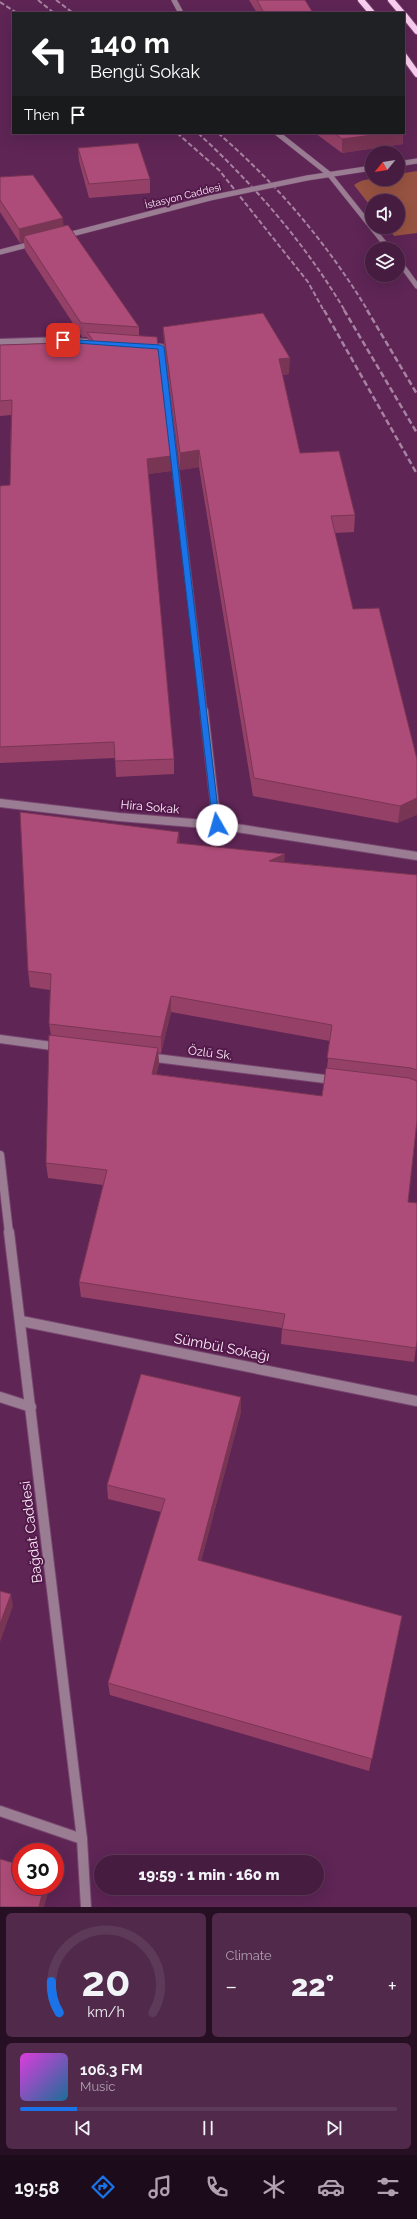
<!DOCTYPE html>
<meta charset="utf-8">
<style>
body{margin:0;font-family:Raleway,sans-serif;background:#50294b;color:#f1f3f6;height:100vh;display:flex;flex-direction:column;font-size:15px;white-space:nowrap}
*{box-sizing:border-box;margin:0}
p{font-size:13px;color:#b0a1b1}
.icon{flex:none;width:22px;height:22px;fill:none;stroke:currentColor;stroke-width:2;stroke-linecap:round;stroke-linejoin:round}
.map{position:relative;height:1907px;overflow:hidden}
.sheet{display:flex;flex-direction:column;gap:6px;padding:6px;background:#260f23;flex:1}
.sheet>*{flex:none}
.banner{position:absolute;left:12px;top:12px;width:393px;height:122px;border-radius:0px;box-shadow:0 4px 16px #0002,0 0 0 1px #5e3a59;background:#202124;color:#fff;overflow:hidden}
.needle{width:26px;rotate:240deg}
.buttons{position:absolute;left:365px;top:146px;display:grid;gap:8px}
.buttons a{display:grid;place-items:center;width:40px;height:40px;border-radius:50%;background:#461c40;box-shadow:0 4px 16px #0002,0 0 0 1px #5e3a59;font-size:20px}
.speed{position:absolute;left:12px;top:1843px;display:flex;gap:8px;font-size:20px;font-weight:700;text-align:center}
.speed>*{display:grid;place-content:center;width:52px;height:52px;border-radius:50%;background:#461c40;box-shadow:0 4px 16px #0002,0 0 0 1px #5e3a59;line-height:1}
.speed .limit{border:6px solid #d22;background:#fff;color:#111}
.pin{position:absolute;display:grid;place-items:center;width:34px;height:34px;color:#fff;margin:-17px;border-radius:8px;box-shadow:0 2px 6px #0006}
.me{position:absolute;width:44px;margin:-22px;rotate:353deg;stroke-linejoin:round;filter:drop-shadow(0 0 3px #0008)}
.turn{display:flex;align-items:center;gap:14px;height:84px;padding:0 12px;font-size:18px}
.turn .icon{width:52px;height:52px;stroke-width:2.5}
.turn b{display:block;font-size:28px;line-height:34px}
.then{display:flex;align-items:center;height:38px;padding:0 12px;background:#0003;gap:8px;font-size:15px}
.big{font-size:30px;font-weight:800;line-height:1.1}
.sheet .widget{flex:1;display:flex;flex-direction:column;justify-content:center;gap:6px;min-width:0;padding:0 14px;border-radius:6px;background:#50294b}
.sheet .dial{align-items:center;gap:0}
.dial svg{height:104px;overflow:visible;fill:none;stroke:#5e3a59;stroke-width:7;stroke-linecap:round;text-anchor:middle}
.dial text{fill:#f1f3f6;stroke:none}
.song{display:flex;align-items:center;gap:12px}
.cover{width:48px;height:48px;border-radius:6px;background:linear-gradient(135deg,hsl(300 70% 55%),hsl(200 70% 35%))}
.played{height:4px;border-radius:2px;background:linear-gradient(90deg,#1a73e8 15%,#5e3a59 15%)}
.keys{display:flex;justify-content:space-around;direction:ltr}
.heat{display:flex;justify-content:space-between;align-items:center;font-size:22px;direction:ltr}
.sheet .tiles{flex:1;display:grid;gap:6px;grid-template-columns:1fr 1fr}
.widget:last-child{grid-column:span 2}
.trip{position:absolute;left:94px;top:1855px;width:230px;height:40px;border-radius:20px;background:#461c40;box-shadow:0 4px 16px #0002,0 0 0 1px #5e3a59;font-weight:800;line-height:40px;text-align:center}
.tab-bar{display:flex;height:64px;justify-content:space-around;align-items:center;background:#1c0b1a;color:#b0a1b1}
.tab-bar .icon{width:28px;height:28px}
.tab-bar .on{color:#1a73e8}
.tab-bar b{font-size:18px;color:#f1f3f6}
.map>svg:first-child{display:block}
</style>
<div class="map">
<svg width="417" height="1907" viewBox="0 0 417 1907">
<rect width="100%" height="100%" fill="#5e2555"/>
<path fill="#985342" d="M417,171V233L394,236L387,227H398V201H372V208L354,185C365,176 385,179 398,179V174Z"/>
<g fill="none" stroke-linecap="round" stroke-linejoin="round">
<defs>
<g id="minor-far3">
<polyline points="174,0 181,13"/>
<polyline points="277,133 329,174 389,249"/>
<polyline points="398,260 417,286"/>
</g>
<g id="minor-far2">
<polyline points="0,342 63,340 98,343"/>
<polyline points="148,346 161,347 204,712"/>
</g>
<g id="minor-far1">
<polyline points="204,711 217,825"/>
<polyline points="0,1039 59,1047"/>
<polyline points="148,1057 333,1080"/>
</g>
<g id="minor">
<polyline points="21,1321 417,1401"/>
<polyline points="0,1397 31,1407"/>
<polyline points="0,1811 82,1839"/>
</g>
<g id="tertiary-far2">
<polyline points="398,164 417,161"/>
<polyline points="307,178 372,168"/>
<polyline points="64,236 210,198"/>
<polyline points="0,252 35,243"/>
</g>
<g id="tertiary-far1">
<polyline points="0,803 119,817 217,825 417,856"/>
<polyline points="0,1155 9,1233"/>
</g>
<polyline id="tertiary" points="9,1232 82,1839 86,1907"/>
<g id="trunk">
<polyline points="361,0 372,13"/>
<polyline points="391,0 402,13"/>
<polyline points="404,15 417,31"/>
<polyline points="404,56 417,74"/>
</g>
</defs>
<use href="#minor-far3" stroke="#77456f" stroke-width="6"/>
<use href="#minor-far2" stroke="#77456f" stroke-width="8"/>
<use href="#minor-far1" stroke="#77456f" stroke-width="10"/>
<use href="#minor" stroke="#77456f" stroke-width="12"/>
<use href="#tertiary-far2" stroke="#77456f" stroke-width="6"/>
<use href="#tertiary-far1" stroke="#77456f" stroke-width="10"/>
<use href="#tertiary" stroke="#77456f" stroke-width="12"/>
<use href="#trunk" stroke="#77456f" stroke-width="8"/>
<use href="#minor-far3" stroke="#9a7d93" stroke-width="5"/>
<use href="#minor-far2" stroke="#9a7d93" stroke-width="6"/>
<use href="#minor-far1" stroke="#9a7d93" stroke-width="8"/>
<use href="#minor" stroke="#9a7d93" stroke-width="10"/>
<use href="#tertiary-far2" stroke="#9a7d93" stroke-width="5"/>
<use href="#tertiary-far1" stroke="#9a7d93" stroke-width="8"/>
<use href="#tertiary" stroke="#9a7d93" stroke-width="10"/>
<use href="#trunk" stroke="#facef0" stroke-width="6"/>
<g stroke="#a883a1" stroke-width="2" stroke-dasharray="5 2.5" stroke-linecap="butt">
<polyline points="38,0 54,13"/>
<polyline points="56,0 73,13"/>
<polyline points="0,2 17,13"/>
<polyline points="177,133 219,170 308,282 324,311"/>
<path d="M198,133C255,186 305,243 345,311"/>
<path d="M218,133C278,185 327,243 368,311"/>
</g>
<g stroke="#a883a1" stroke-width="2.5" stroke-dasharray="6 3" stroke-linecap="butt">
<polyline points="324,310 417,474"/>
<polyline points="344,310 417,433"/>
<polyline points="367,310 417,394"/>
</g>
<defs>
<polyline id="tertiary-bridge" points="210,198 307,178"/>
</defs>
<use href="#tertiary-bridge" stroke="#77456f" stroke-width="6" stroke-linecap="butt"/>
<use href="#tertiary-bridge" stroke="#9a7d93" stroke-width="5"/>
</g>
<g fill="#954167" fill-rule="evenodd">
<polygon points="249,0 305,0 313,13 257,13"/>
<polygon points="315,133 403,133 403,144 342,153"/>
<polygon points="78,148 150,179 150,193 89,198 79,161"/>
<polygon points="0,177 63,226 139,327 139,335 171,471 148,474 174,759 174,774 116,777 115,758 0,763 0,486 10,485 11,415 0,416 0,345 88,342 87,337 82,337 25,250 24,242 20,243 0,212"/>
<polygon points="163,327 289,374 282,375 300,453 355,515 354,532 335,533 353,609 417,759 398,823 253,796 199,467 180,470 164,343"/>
<path d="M180,843L284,862L417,875V1121L408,1202L416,1348L414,1362L281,1344L282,1328L81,1297L79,1282L103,1185L48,1178L46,1163L51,1035L49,1024L50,990L30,987L28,971ZM171,1012L330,1041L327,1068L322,1096L156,1074L159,1064L158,1053H161Z"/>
<polygon points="241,1412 201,1561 402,1616 369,1771 110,1695 108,1683 161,1512 108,1499 107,1485"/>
</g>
<g fill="#793554">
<polygon points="387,133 403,133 403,144 342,153 342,139"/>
<polygon points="63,218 64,232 24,236 24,242 20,243 19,229"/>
<polygon points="290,358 289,374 278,376 279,359"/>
<polygon points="199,450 199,467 180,470 180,453"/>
<polygon points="171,456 171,471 148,474 147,459"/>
<polygon points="417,798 417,815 398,823 400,806"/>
<polygon points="179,832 180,849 177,843"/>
<polygon points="285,854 284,871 269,861"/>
<polygon points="171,996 171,1012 161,1053 161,1037"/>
<polygon points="158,1048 159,1064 153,1090 152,1074"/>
<polygon points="241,1397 241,1412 198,1573 198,1560"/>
<polygon points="11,1594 13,1606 0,1642 0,1624"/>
<polygon points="44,1886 50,1886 44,1907 39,1907"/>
</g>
<g fill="#ad4c78" stroke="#793554">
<polygon points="257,0 305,0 313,13 264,13"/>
<polygon points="334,133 387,133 342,139"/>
<polygon points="138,143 150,179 89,184 78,148"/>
<polygon points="33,175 63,218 19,229 0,200 0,177"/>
<polygon points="68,225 139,327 81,323 24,236"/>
<polygon points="263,313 290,358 279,359 300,453 339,451 355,515 331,516 353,609 379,608 417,759 417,798 400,806 254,778 199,450 180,453 163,327"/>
<polygon points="87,332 157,337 171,456 147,459 174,759 115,761 114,742 0,747 0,486 10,485 12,400 0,401 0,345 94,342"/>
<polygon points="20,812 179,832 177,843 285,854 269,861 417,875 417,1070 411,1068 327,1058 332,1025 171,996 161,1037 49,1024 51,974 28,971"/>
<polygon points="49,1035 158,1048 152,1074 322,1096 326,1068 409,1078 417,1081 417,1121 408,1202 417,1203 417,1341 416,1348 282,1329 285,1314 79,1282 107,1170 46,1163"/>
<polygon points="141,1374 241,1397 198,1560 402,1616 372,1759 108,1683 165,1499 107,1485"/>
<polygon points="0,1591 11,1594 0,1624"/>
<polygon points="0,1859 21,1865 21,1886 44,1886 39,1907 0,1907"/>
</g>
<polygon fill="#1a73e8" stroke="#114b97" points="61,339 161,345 164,347 220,827 217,828 213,825 158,349 63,342"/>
<g text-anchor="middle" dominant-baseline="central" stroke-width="4" stroke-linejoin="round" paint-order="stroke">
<g font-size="10" fill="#fceef9" stroke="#53194a">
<text transform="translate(183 196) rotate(-14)">İstasyon Caddesi</text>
</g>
<g font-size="12" fill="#fceef9" stroke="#53194a">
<text transform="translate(150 807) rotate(5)">Hira Sokak</text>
<text transform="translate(210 1053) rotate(7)">Özlü Sk.</text>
</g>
<g font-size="14" fill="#fceef9" stroke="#53194a">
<text transform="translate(222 1347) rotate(11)">Sümbül Sokağı</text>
<text transform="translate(31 1532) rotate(-97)">Bağdat Caddesi</text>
</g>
</g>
</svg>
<div class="buttons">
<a><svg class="needle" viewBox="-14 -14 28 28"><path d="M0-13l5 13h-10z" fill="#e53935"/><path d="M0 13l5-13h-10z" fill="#b0a1b1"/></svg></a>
<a><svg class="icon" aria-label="sound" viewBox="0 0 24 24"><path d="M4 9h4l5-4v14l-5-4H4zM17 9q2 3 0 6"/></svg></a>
<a><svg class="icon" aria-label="layers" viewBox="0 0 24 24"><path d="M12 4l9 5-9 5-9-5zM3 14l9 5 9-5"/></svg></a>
</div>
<div class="speed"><div class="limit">30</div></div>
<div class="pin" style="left:63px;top:340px;background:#d93025"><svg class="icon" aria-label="arrive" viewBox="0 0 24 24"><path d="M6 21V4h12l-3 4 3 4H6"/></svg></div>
<svg class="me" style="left:217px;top:825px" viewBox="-20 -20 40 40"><circle r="19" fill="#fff"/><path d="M0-13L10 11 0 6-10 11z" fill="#1a73e8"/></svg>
<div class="trip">19:59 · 1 min · 160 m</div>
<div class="banner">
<div class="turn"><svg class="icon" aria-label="left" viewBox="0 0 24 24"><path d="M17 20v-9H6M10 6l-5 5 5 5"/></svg><div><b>140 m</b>Bengü Sokak</div></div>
<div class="then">Then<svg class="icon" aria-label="arrive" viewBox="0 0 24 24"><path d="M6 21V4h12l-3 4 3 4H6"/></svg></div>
</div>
</div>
<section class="sheet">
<div class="tiles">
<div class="widget dial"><svg viewBox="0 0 100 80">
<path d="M14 69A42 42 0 1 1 86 69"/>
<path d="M14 69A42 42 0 0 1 8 45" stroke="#1a73e8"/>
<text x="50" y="56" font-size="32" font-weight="700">20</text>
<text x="50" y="72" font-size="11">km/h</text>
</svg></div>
<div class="widget"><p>Climate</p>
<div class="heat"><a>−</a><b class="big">22°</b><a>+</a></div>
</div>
<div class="widget">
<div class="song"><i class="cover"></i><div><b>106.3 FM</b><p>Music</p></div></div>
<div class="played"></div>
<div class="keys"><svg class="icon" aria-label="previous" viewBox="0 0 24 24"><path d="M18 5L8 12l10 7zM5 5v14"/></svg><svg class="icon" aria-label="pause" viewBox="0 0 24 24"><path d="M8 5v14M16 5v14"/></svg><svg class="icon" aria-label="next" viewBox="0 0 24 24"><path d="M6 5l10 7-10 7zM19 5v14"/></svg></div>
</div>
</div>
</section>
<nav class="tab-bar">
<b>19:58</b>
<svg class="icon on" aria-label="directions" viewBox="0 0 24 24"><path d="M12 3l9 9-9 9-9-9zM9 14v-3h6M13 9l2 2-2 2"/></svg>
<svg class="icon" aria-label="music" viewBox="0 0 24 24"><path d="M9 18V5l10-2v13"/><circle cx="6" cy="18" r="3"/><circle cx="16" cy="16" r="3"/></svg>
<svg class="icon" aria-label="phone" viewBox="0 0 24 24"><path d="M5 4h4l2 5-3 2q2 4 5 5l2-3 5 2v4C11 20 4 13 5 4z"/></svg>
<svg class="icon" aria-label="climate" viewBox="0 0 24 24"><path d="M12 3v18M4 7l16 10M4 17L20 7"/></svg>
<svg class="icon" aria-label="car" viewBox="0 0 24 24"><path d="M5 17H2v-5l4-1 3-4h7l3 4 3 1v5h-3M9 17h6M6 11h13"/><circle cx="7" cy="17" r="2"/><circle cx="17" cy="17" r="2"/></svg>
<svg class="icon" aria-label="filters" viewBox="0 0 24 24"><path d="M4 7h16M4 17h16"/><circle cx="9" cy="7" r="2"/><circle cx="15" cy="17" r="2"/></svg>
</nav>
